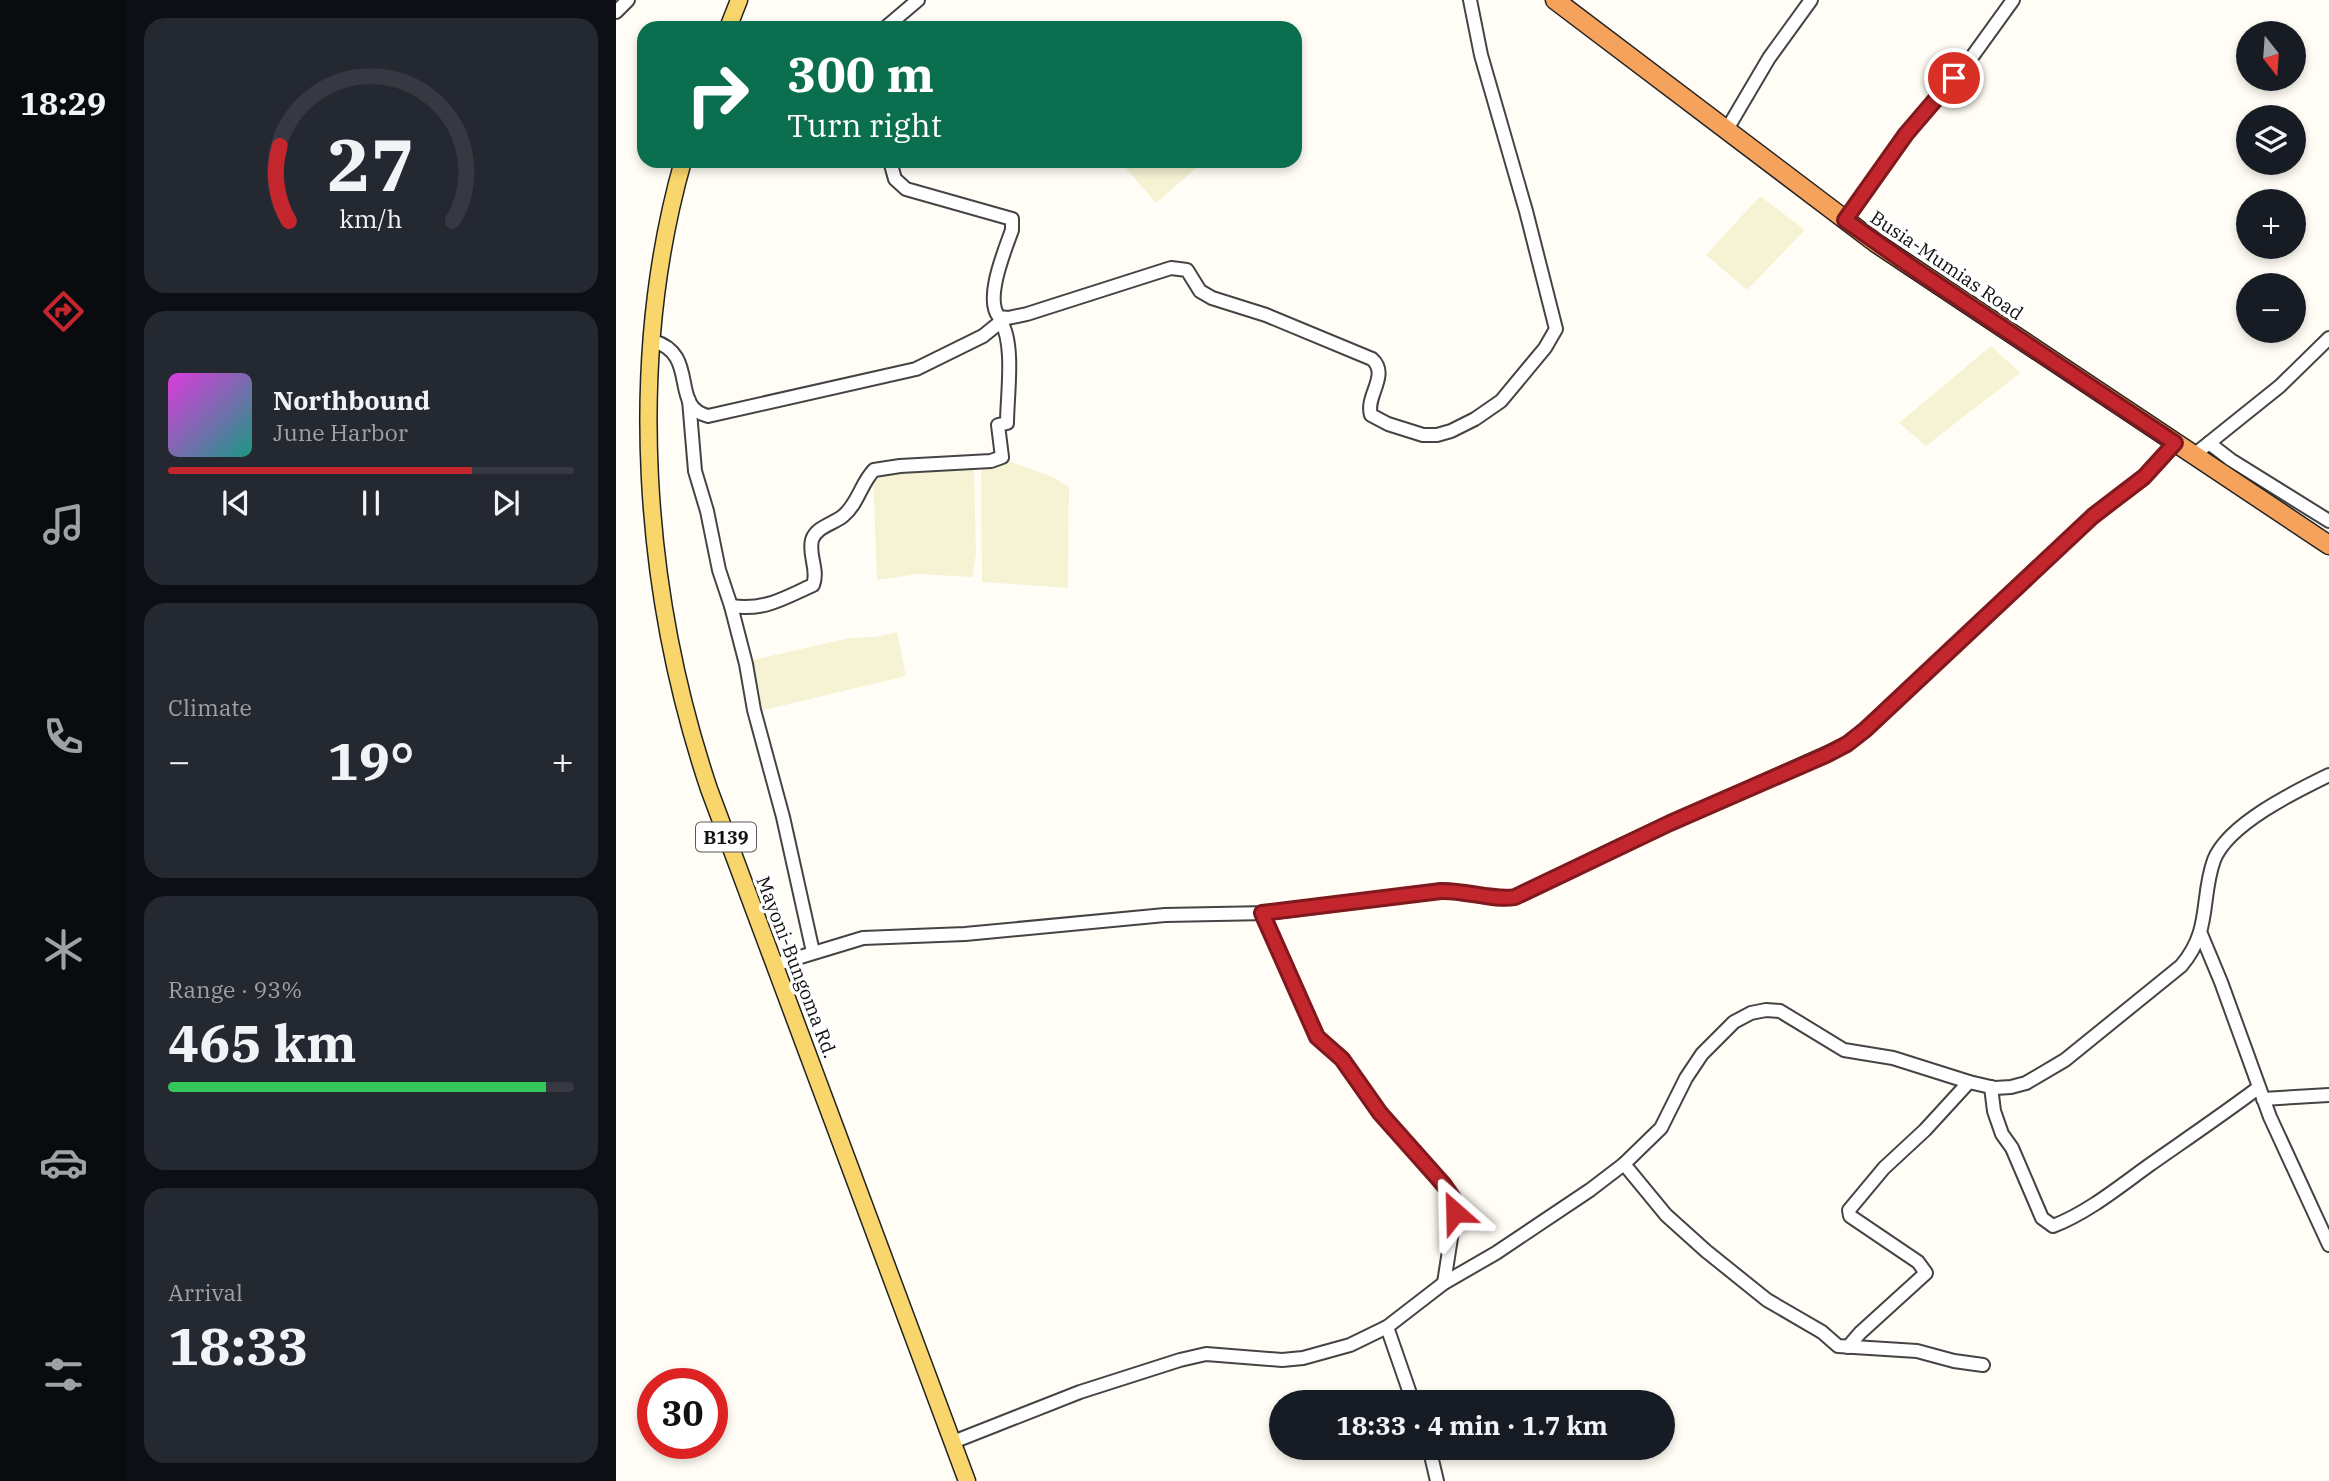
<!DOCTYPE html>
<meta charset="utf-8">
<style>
body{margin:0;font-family:"IBM Plex Serif",serif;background:#242831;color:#f1f3f6;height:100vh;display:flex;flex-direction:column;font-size:26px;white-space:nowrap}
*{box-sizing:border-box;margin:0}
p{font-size:23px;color:#9ea1a6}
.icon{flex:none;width:38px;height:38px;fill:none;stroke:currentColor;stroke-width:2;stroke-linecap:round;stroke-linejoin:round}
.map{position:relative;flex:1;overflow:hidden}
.sheet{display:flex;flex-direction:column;gap:18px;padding:18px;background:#0d0f14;width:490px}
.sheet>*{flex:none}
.banner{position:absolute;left:21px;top:21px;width:665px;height:147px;border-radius:21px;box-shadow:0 4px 10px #0003;background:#0b6e4f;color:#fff;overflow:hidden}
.needle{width:46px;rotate:163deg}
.fabs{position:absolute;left:1620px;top:21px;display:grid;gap:14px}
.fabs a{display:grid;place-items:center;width:70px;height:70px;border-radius:50%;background:#171b24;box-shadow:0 4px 10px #0003;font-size:35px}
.speed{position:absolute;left:21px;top:1368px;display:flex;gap:14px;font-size:35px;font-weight:700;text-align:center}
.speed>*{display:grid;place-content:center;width:91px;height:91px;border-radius:50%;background:#171b24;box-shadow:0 4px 10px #0003;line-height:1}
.speed .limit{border:10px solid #d22;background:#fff;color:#111}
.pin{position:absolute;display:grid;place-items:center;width:60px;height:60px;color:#fff;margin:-30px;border:4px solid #fff;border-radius:50%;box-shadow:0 2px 7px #0007}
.me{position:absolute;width:77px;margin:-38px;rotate:335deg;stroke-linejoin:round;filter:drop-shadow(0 0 5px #0008)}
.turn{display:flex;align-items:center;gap:24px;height:147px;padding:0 35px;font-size:32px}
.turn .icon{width:91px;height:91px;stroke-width:2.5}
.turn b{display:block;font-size:49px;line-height:60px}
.big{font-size:52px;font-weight:700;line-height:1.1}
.sheet .widget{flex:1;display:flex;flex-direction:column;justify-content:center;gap:10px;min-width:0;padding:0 24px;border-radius:21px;background:#242831}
.sheet .dial{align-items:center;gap:0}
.dial svg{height:182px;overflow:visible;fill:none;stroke:#363941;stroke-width:7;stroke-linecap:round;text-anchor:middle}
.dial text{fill:#f1f3f6;stroke:none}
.song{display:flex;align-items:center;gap:21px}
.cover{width:84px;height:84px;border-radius:10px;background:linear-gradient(135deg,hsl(300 70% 55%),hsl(170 70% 35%))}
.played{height:7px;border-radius:4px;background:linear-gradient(90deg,#c4262e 75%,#363941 75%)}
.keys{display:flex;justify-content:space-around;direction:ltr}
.heat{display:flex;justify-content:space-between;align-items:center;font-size:38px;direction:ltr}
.charge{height:10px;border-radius:5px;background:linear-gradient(90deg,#34c759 93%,#363941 0)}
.trip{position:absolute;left:653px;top:1390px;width:406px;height:70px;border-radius:35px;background:#171b24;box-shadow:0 4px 10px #0003;font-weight:700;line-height:70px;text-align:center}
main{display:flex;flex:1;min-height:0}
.dock{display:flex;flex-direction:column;width:126px;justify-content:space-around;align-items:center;background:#090b0e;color:#9ea1a6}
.dock .icon{width:49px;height:49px}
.dock .on{color:#c4262e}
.dock b{font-size:32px;color:#f1f3f6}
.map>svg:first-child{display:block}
</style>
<main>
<nav class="dock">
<b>18:29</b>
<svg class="icon on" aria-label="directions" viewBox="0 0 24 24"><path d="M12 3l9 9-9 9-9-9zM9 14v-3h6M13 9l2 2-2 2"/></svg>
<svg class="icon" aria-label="music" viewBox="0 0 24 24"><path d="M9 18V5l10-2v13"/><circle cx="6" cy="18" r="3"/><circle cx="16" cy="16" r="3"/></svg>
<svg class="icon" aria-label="phone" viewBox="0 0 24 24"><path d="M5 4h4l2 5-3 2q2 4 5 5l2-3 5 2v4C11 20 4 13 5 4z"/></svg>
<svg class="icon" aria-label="climate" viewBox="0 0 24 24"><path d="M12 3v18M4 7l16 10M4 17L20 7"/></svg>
<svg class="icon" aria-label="car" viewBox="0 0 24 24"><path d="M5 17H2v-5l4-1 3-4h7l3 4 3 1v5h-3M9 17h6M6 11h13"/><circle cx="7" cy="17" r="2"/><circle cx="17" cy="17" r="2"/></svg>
<svg class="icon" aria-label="filters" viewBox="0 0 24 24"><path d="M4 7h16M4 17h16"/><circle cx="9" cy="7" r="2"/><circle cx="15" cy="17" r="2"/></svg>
</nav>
<section class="sheet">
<div class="widget dial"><svg viewBox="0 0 100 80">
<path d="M14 69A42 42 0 1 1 86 69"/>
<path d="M14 69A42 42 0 0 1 10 36" stroke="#c4262e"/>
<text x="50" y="56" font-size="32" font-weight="700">27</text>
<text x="50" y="72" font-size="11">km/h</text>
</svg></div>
<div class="widget">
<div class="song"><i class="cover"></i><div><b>Northbound</b><p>June Harbor</p></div></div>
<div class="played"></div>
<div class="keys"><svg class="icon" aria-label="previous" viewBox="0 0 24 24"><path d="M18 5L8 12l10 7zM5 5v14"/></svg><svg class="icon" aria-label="pause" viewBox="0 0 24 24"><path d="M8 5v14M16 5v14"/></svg><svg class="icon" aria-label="next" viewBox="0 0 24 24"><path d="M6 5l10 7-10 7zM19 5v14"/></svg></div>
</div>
<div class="widget"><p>Climate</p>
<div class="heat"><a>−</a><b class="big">19°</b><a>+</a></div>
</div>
<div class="widget"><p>Range · 93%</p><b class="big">465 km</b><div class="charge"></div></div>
<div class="widget"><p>Arrival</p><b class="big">18:33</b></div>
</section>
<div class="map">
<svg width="1713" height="1481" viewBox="0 0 1713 1481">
<rect width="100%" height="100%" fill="#fffdf5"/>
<g fill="#f6f3d4">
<polygon points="508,161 588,161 540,203 506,164"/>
<polygon points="1144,196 1189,230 1131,290 1090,255"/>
<polygon points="1375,346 1404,373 1310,446 1283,423"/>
<polygon points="395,462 437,477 453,487 452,588 366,582 365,466"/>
<polygon points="358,465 360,554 356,577 302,574 261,580 257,475 268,471"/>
<polygon points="281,632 290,676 144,711 133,661 233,638 259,637"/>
</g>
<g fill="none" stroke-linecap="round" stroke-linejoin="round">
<defs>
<g id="minor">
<polyline points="0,12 12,0"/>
<polyline points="269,28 302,0"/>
<polyline points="1110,131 1153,58 1195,0"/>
<path d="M274,161L279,179L290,189L396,219V230C389,250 368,299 383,317L392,318L411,314L555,268L571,270L584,291L596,298L650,315L756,359C774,375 749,396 755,415L772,424L807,435H821L835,431L859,419L885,401L929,348L940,329L910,211L865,55L854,0"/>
<polyline points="1229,220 1290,134 1353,61 1397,0"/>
<path d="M37,341C84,354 53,407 92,416L300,369L367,336L388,319"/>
<polyline points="73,400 79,471 91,511 103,570 115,606 130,664 138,710 167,817 197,952"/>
<polyline points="1593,443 1615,460 1713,521"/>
<polyline points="1578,455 1664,386 1713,338"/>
<path d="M115,606C149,611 168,598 197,585C203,570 192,555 196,540C200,527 217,524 227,516C242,504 245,483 258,470L284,466L375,461L386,457L382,425L391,423C391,397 399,344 385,322"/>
<polyline points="646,913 701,1037 726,1059 764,1113 817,1173 837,1198 839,1212 828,1283"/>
<polyline points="1585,934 1605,982 1654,1117 1713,1245"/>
<path d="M158,965L247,938L349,934L549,915L652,913L825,891C848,890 880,902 899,897L1006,845L1231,744L1271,710L1477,516L1528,477L1559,443"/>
<path d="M1375,1087L1378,1111L1386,1134L1396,1148L1426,1218L1437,1226C1471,1213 1503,1187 1532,1166C1569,1140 1606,1115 1642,1088"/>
<polyline points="1647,1099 1713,1095"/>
<polyline points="1008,1164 1050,1215 1090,1251 1151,1300 1206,1332 1222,1346 1301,1351 1338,1361 1367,1365"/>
<polyline points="771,1327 797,1402"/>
<polyline points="1232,1347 1244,1333 1310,1273 1302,1262 1234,1216 1233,1210 1268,1168 1309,1130 1353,1082"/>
<path d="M337,1442L464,1392L564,1360L590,1354L666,1360L687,1358L734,1345L771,1327L828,1283L880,1253L974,1190L1008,1164L1045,1128L1070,1078L1086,1054L1118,1022L1135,1013L1150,1010L1164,1011L1228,1050L1277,1058L1353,1082L1379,1088L1395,1087L1410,1083L1449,1060L1565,966C1596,930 1584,899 1598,860C1612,824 1680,791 1713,775"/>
<polyline points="813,1447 821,1481"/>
</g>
<g id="major">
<polyline points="112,28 123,0"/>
<path d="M67,161C10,362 27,592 93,789L351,1481"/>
</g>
<polyline id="highway" points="939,0 1260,243 1713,545"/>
</defs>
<use href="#minor" stroke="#444" stroke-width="16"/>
<use href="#major" stroke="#222" stroke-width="19"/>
<use href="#highway" stroke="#222" stroke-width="21"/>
<use href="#minor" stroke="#fff" stroke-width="12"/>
<use href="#major" stroke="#f9d66b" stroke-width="16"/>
<use href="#highway" stroke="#f5a25d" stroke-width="18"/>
</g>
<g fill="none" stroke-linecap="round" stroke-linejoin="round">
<defs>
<path id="route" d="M839,1212L837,1198L828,1185L764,1113L726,1059L701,1037L646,913L825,891C848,890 879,901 899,897L1054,823L1210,755L1231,744L1249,730L1477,516L1528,477L1559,443L1300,270L1229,220L1290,134L1338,78"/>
</defs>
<use href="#route" stroke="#7f191e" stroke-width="18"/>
<use href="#route" stroke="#c4262e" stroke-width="12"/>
</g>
<g text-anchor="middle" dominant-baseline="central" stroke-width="7" stroke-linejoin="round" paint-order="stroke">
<rect fill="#fff" stroke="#585858" stroke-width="2" x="80" y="822.5" width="60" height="29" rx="5"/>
<g font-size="18" font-weight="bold" fill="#111">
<text x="110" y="837">B139</text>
</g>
<g font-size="19" fill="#111" stroke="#fff">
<text transform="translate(1331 265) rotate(34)">Busia-Mumias Road</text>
<text transform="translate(181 967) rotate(69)">Mayoni-Bungoma Rd.</text>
</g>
</g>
</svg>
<div class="fabs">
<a><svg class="needle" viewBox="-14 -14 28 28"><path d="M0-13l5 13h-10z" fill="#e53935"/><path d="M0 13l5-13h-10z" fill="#9ea1a6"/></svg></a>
<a><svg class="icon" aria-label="layers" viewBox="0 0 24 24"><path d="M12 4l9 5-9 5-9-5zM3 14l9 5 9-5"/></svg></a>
<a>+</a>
<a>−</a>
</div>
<div class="speed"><div class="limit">30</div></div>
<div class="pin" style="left:1338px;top:78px;background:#d93025"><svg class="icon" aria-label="arrive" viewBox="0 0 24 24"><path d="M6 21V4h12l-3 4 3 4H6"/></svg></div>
<svg class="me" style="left:839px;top:1212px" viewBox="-20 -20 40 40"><path d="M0-17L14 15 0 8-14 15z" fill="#c4262e" stroke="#fff" stroke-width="4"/></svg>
<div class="trip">18:33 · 4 min · 1.7 km</div>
<div class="banner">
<div class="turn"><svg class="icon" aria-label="right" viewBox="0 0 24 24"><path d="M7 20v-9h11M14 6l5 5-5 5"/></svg><div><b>300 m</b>Turn right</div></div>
</div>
</div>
</main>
